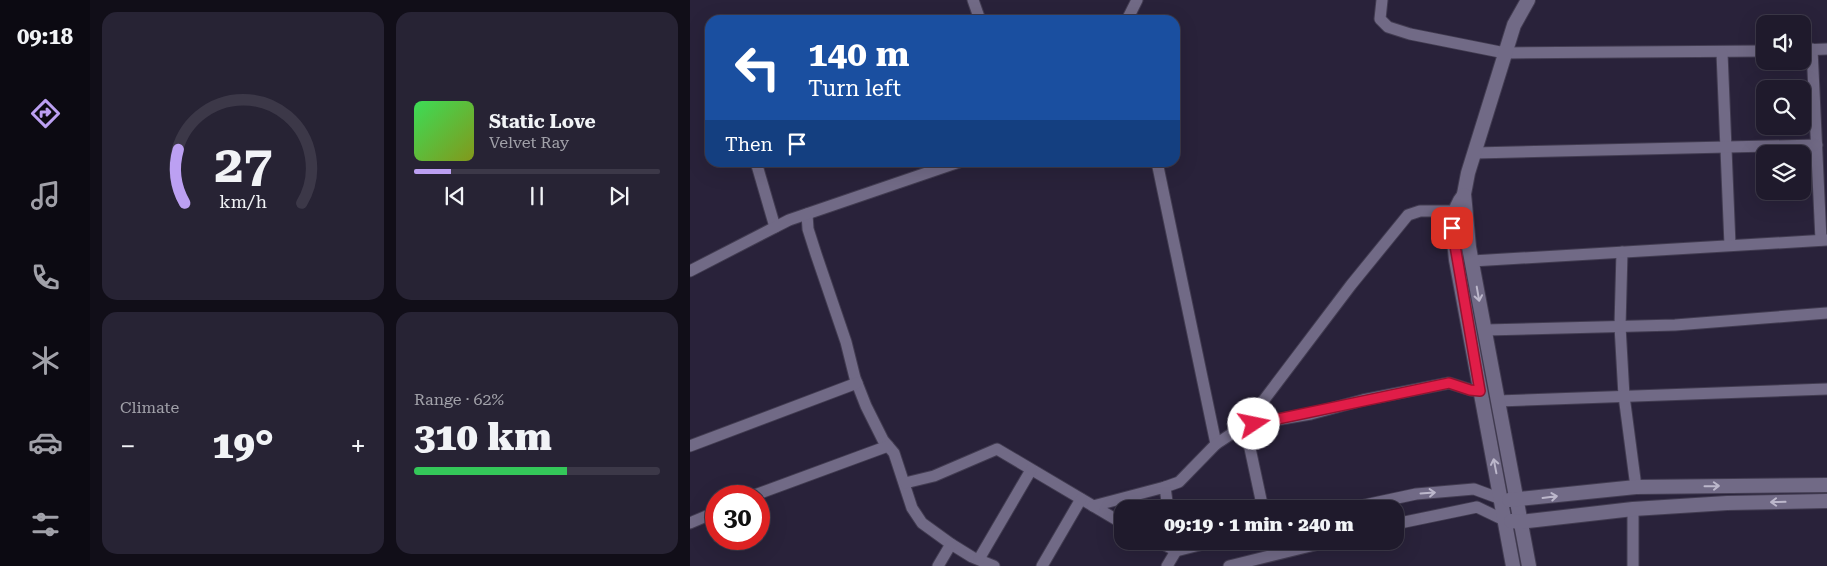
<!DOCTYPE html>
<meta charset="utf-8">
<style>
body{margin:0;font-family:"Roboto Serif",serif;background:#272334;color:#f1f3f6;height:100vh;display:flex;flex-direction:column;font-size:19px;white-space:nowrap}
*{box-sizing:border-box;margin:0}
p{font-size:16px;color:#a1a1a9}
.icon{flex:none;width:28px;height:28px;fill:none;stroke:currentColor;stroke-width:2;stroke-linecap:round;stroke-linejoin:round}
.map{position:relative;flex:1;overflow:hidden}
.sheet{display:flex;flex-direction:column;gap:12px;padding:12px;background:#110e18;width:600px}
.sheet>*{flex:none}
.banner{position:absolute;left:15px;top:15px;width:475px;height:152px;border-radius:15px;box-shadow:0 5px 20px #0002,0 0 0 1px #3c3848;background:#1a4fa0;color:#fff;overflow:hidden}
.controls{position:absolute;left:1066px;top:15px;display:grid;gap:10px}
.controls a{display:grid;place-items:center;width:55px;height:55px;border-radius:10px;background:#1f1a2c;box-shadow:0 5px 20px #0002,0 0 0 1px #3c3848;font-size:25px}
.speed{position:absolute;left:15px;top:485px;display:flex;gap:10px;font-size:25px;font-weight:700;text-align:center}
.speed>*{display:grid;place-content:center;width:65px;height:65px;border-radius:50%;background:#1f1a2c;box-shadow:0 5px 20px #0002,0 0 0 1px #3c3848;line-height:1}
.speed .limit{border:8px solid #d22;background:#fff;color:#111}
.pin{position:absolute;display:grid;place-items:center;width:42px;height:42px;color:#fff;margin:-21px;border-radius:10px;box-shadow:0 2px 8px #0006}
.me{position:absolute;width:55px;margin:-28px;rotate:79deg;stroke-linejoin:round;filter:drop-shadow(0 0 4px #0008)}
.turn{display:flex;align-items:center;gap:18px;height:105px;padding:0 20px;font-size:22px}
.turn .icon{width:65px;height:65px;stroke-width:2.5}
.turn b{display:block;font-size:35px;line-height:42px}
.then{display:flex;align-items:center;height:48px;padding:0 20px;background:#0003;gap:10px;font-size:19px}
.big{font-size:38px;font-weight:800;line-height:1.1}
.sheet .tile{flex:1;display:flex;flex-direction:column;justify-content:center;gap:8px;min-width:0;padding:0 18px;border-radius:15px;background:#272334}
.sheet .dial{align-items:center;gap:0}
.dial svg{height:130px;overflow:visible;fill:none;stroke:#3c3848;stroke-width:7;stroke-linecap:round;text-anchor:middle}
.dial text{fill:#f1f3f6;stroke:none}
.song{display:flex;align-items:center;gap:15px}
.cover{width:60px;height:60px;border-radius:8px;background:linear-gradient(135deg,hsl(130 70% 55%),hsl(70 70% 35%))}
.played{height:5px;border-radius:2px;background:linear-gradient(90deg,#bca0f2 15%,#3c3848 15%)}
.keys{display:flex;justify-content:space-around;direction:ltr}
.heat{display:flex;justify-content:space-between;align-items:center;font-size:28px;direction:ltr}
.charge{height:8px;border-radius:4px;background:linear-gradient(90deg,#34c759 62%,#3c3848 0)}
.sheet .tiles{flex:1;display:grid;gap:12px;grid-template-columns:repeat(2,1fr)}
.trip{position:absolute;left:424px;top:500px;width:290px;height:50px;border-radius:15px;background:#1f1a2c;box-shadow:0 5px 20px #0002,0 0 0 1px #3c3848;font-weight:800;line-height:50px;text-align:center}
main{display:flex;flex:1;min-height:0}
.tab-bar{display:flex;flex-direction:column;width:90px;justify-content:space-around;align-items:center;background:#0c0a12;color:#a1a1a9}
.tab-bar .icon{width:35px;height:35px}
.tab-bar .selected{color:#bca0f2}
.tab-bar b{font-size:22px;color:#f1f3f6}
.map>svg:first-child{display:block}
</style>
<main>
<nav class="tab-bar">
<b>09:18</b>
<svg class="icon selected" aria-label="directions" viewBox="0 0 24 24"><path d="M12 3l9 9-9 9-9-9zM9 14v-3h6M13 9l2 2-2 2"/></svg>
<svg class="icon" aria-label="music" viewBox="0 0 24 24"><path d="M9 18V5l10-2v13"/><circle cx="6" cy="18" r="3"/><circle cx="16" cy="16" r="3"/></svg>
<svg class="icon" aria-label="phone" viewBox="0 0 24 24"><path d="M5 4h4l2 5-3 2q2 4 5 5l2-3 5 2v4C11 20 4 13 5 4z"/></svg>
<svg class="icon" aria-label="climate" viewBox="0 0 24 24"><path d="M12 3v18M4 7l16 10M4 17L20 7"/></svg>
<svg class="icon" aria-label="car" viewBox="0 0 24 24"><path d="M5 17H2v-5l4-1 3-4h7l3 4 3 1v5h-3M9 17h6M6 11h13"/><circle cx="7" cy="17" r="2"/><circle cx="17" cy="17" r="2"/></svg>
<svg class="icon" aria-label="filters" viewBox="0 0 24 24"><path d="M4 7h16M4 17h16"/><circle cx="9" cy="7" r="2"/><circle cx="15" cy="17" r="2"/></svg>
</nav>
<section class="sheet">
<div class="tiles">
<div class="tile dial"><svg viewBox="0 0 100 80">
<path d="M14 69A42 42 0 1 1 86 69"/>
<path d="M14 69A42 42 0 0 1 10 36" stroke="#bca0f2"/>
<text x="50" y="56" font-size="32" font-weight="700">27</text>
<text x="50" y="72" font-size="11">km/h</text>
</svg></div>
<div class="tile">
<div class="song"><i class="cover"></i><div><b>Static Love</b><p>Velvet Ray</p></div></div>
<div class="played"></div>
<div class="keys"><svg class="icon" aria-label="previous" viewBox="0 0 24 24"><path d="M18 5L8 12l10 7zM5 5v14"/></svg><svg class="icon" aria-label="pause" viewBox="0 0 24 24"><path d="M8 5v14M16 5v14"/></svg><svg class="icon" aria-label="next" viewBox="0 0 24 24"><path d="M6 5l10 7-10 7zM19 5v14"/></svg></div>
</div>
<div class="tile"><p>Climate</p>
<div class="heat"><a>−</a><b class="big">19°</b><a>+</a></div>
</div>
<div class="tile"><p>Range · 62%</p><b class="big">310 km</b><div class="charge"></div></div>
</div>
</section>
<div class="map">
<svg width="1137" height="566" viewBox="0 0 1137 566">
<rect width="100%" height="100%" fill="#29223a"/>
<g fill="none" stroke-linecap="round" stroke-linejoin="round">
<defs>
<g id="minor">
<polyline points="283,0 290,20"/>
<polyline points="692,0 690,19 698,27 720,34 815,53 1075,51"/>
<polyline points="437,20 447,0"/>
<polyline points="1122,49 1131,240"/>
<polyline points="1112,50 1137,49"/>
<polyline points="1032,53 1040,245"/>
<polyline points="785,153 1127,145"/>
<polyline points="66,162 85,227"/>
<polyline points="467,162 526,444"/>
<polyline points="117,214 118,229 126,254 156,342 165,378 176,406 193,440 204,453 222,508 232,523 261,544 282,557 304,566"/>
<polyline points="932,252 930,326 934,396 946,487"/>
<polyline points="782,261 1137,240"/>
<polyline points="0,271 99,220 269,162"/>
<polyline points="795,330 985,325 1137,313"/>
<polyline points="808,401 1137,389"/>
<polyline points="0,446 167,383"/>
<polyline points="215,483 244,476 307,449 432,523"/>
<polyline points="475,487 489,482 526,444 555,425 661,285 718,215 730,211 765,211"/>
<polyline points="62,496 198,446"/>
<polyline points="403,506 475,487 478,509"/>
<polyline points="573,509 555,425 621,414 673,400 759,383 781,390 790,391"/>
<polyline points="656,509 726,494 784,489 811,499"/>
<polyline points="0,523 26,512"/>
<polyline points="705,524 787,507 814,520"/>
<polyline points="468,541 486,551"/>
<polyline points="289,559 341,470"/>
<polyline points="248,566 261,544"/>
<polyline points="352,566 391,499"/>
<polyline points="477,566 486,551 525,541"/>
<polyline points="539,566 641,541"/>
<polyline points="943,566 943,509"/>
</g>
<g id="tertiary">
<polyline points="838,0 824,25 778,173 774,194 779,247 839,566"/>
<path d="M774,195C758,214 764,238 766,260L823,566"/>
<polyline points="819,500 946,487 1137,485"/>
<polyline points="821,521 830,522 943,509 1037,503 1137,501"/>
</g>
</defs>
<use href="#minor" stroke="#423c51" stroke-width="13"/>
<use href="#tertiary" stroke="#423c51" stroke-width="16"/>
<use href="#minor" stroke="#716a86" stroke-width="11"/>
<use href="#tertiary" stroke="#716a86" stroke-width="14"/>
</g>
<defs><path id="oneway-shaft" d="M-6 0H5M1.5-3L5.5 0L1.5 3" fill="none" stroke-width="1.6" stroke-linecap="round" stroke-linejoin="round" transform="scale(1.25)"/></defs>
<g stroke="#bcb7cb">
<use href="#oneway-shaft" transform="translate(788 294) rotate(80)"/>
<use href="#oneway-shaft" transform="translate(805 466) rotate(-101)"/>
<use href="#oneway-shaft" transform="translate(1022 486) rotate(-1)"/>
<use href="#oneway-shaft" transform="translate(738 493) rotate(-4)"/>
<use href="#oneway-shaft" transform="translate(860 497) rotate(-7)"/>
<use href="#oneway-shaft" transform="translate(1088 502) rotate(179)"/>
</g>
<g fill="none" stroke-linecap="round" stroke-linejoin="round">
<defs>
<polyline id="route" points="564,424 759,383 780,390 790,391 762,228"/>
</defs>
<use href="#route" stroke="#92132f" stroke-width="12"/>
<use href="#route" stroke="#e11d48" stroke-width="9"/>
</g>
</svg>
<div class="controls">
<a><svg class="icon" aria-label="sound" viewBox="0 0 24 24"><path d="M4 9h4l5-4v14l-5-4H4zM17 9q2 3 0 6"/></svg></a>
<a><svg class="icon" aria-label="search" viewBox="0 0 24 24"><circle cx="10" cy="10" r="6"/><path d="M15 15l6 6"/></svg></a>
<a><svg class="icon" aria-label="layers" viewBox="0 0 24 24"><path d="M12 4l9 5-9 5-9-5zM3 14l9 5 9-5"/></svg></a>
</div>
<div class="speed"><div class="limit">30</div></div>
<div class="pin" style="left:762px;top:228px;background:#d93025"><svg class="icon" aria-label="arrive" viewBox="0 0 24 24"><path d="M6 21V4h12l-3 4 3 4H6"/></svg></div>
<svg class="me" style="left:564px;top:424px" viewBox="-20 -20 40 40"><circle r="19" fill="#fff"/><path d="M0-13L10 11 0 6-10 11z" fill="#e11d48"/></svg>
<div class="trip">09:19 · 1 min · 240 m</div>
<div class="banner">
<div class="turn"><svg class="icon" aria-label="left" viewBox="0 0 24 24"><path d="M17 20v-9H6M10 6l-5 5 5 5"/></svg><div><b>140 m</b>Turn left</div></div>
<div class="then">Then<svg class="icon" aria-label="arrive" viewBox="0 0 24 24"><path d="M6 21V4h12l-3 4 3 4H6"/></svg></div>
</div>
</div>
</main>
